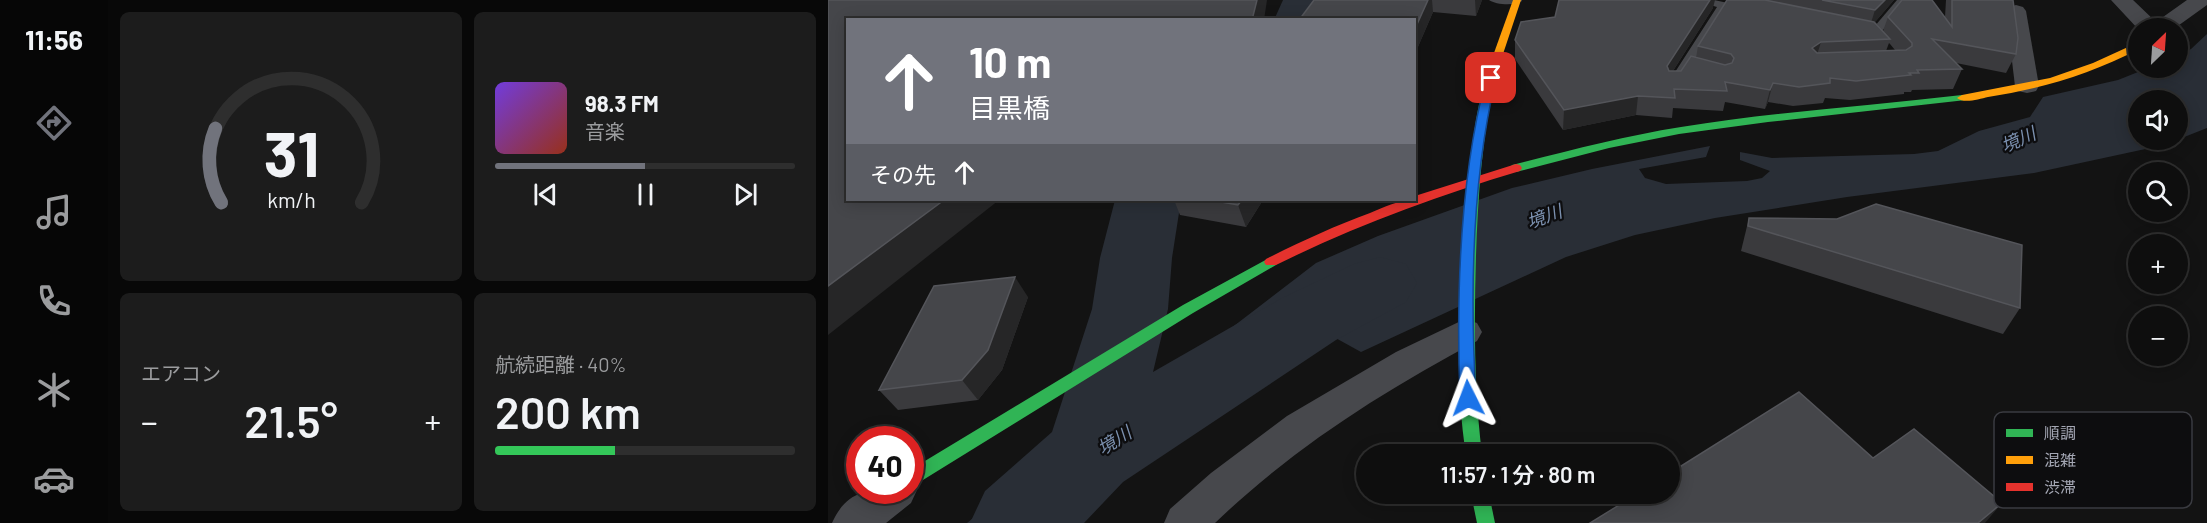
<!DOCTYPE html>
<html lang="ja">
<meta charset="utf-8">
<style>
body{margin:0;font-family:Barlow,"Noto Sans JP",sans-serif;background:#1c1c1c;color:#f1f3f6;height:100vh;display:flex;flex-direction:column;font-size:22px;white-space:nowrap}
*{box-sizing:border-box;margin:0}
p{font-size:20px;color:#9b9c9e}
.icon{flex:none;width:33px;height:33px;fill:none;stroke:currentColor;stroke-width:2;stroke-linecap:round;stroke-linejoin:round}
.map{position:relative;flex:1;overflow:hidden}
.side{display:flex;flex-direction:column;gap:12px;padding:12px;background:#080808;width:720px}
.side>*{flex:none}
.hud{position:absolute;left:18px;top:18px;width:570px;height:183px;border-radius:0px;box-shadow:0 3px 15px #0003,0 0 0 2px #2e2e2e;background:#71737c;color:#fff;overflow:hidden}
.needle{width:39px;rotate:25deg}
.controls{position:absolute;left:1300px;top:18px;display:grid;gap:12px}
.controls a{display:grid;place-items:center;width:60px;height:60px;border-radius:50%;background:#0e0e0e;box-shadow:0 3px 15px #0003,0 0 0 2px #2e2e2e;font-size:30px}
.speed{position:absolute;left:18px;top:426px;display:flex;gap:12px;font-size:30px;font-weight:700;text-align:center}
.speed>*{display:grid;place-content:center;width:78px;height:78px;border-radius:50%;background:#0e0e0e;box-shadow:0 3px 15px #0003,0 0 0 2px #2e2e2e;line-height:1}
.speed .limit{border:9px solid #d22;background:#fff;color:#111}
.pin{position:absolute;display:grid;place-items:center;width:51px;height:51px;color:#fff;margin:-26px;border-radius:12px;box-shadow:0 3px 9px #0006}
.me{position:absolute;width:66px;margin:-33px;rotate:357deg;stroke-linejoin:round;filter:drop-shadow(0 0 4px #0008)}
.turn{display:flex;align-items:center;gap:21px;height:126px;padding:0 24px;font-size:27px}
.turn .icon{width:78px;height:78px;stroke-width:2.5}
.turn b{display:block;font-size:42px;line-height:51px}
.then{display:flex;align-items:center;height:57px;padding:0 24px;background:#0003;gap:12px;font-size:22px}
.big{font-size:45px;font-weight:600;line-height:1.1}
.side .widget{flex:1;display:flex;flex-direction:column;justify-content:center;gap:9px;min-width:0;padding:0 21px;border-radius:9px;background:#1c1c1c}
.side .dial{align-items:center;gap:0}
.dial svg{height:156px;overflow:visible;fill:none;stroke:#2e2e2e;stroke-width:7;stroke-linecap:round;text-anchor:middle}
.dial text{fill:#f1f3f6;stroke:none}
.song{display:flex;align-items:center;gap:18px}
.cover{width:72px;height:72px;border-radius:9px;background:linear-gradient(135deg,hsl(260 70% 55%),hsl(10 70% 35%))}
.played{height:6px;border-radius:3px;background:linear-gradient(90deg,#71737c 50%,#2e2e2e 50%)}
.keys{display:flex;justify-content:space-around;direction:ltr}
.heat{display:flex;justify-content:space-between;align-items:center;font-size:33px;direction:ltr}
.charge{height:9px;border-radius:4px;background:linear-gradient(90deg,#34c759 40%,#2e2e2e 0)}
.side .tiles{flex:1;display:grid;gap:12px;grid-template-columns:repeat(2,1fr)}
.trip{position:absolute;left:528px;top:444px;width:324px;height:60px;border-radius:30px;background:#0e0e0e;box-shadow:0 3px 15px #0003,0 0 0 2px #2e2e2e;font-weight:600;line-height:60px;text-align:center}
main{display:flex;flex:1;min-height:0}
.menu{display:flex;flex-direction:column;width:108px;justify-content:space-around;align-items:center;background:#060606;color:#9b9c9e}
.menu .icon{width:42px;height:42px}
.menu .active{color:#71737c}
.menu b{font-size:27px;color:#f1f3f6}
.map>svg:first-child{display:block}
</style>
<main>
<nav class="menu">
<b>11:56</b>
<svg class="icon active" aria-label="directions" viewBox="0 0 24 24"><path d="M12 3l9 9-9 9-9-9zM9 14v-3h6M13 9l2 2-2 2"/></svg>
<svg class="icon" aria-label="music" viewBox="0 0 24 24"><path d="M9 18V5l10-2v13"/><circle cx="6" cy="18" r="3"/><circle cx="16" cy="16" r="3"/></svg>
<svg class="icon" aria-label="phone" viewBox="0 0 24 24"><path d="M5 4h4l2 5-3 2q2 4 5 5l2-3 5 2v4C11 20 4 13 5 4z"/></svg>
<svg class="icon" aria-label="climate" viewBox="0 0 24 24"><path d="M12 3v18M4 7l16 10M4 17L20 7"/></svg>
<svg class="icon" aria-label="car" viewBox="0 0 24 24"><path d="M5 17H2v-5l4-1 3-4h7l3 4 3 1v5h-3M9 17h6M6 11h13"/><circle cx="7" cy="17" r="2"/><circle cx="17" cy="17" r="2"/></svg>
</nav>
<section class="side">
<div class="tiles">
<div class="widget dial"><svg viewBox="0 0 100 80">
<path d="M14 69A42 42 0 1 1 86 69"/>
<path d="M14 69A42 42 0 0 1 11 31" stroke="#71737c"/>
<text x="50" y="56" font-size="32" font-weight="700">31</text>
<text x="50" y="72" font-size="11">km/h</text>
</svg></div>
<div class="widget">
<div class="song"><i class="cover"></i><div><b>98.3 FM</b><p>音楽</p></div></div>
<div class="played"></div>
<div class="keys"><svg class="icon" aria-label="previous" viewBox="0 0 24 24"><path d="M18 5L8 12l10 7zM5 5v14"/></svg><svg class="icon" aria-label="pause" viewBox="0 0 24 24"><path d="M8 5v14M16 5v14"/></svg><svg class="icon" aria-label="next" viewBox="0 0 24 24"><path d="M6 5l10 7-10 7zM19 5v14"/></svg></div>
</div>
<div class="widget"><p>エアコン</p>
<div class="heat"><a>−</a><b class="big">21.5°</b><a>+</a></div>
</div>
<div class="widget"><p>航続距離 · 40%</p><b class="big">200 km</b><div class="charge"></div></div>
</div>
</section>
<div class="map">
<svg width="1379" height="523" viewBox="0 0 1379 523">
<rect width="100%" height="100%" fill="#131313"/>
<path fill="#292e36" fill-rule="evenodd" d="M1379,34V128L1336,145L1206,173L1019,197L887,218L807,235L738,257L533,352L504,336L451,326L304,443L228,523H139L219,458L342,375L488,263L550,236L684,188L764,169L882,146L878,157L811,169L817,178L838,184L919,181L934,178L942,171L912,160V152L944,158L1086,154L1110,151L1151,131L1202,117L1215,97L1290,80L1320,68H1350V55L1363,49ZM1311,100H1350V140H1311Z"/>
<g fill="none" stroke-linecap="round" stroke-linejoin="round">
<g fill="#292e36" fill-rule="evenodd">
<polygon points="455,0 501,0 495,20 446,20"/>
<polygon points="287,200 353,200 344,258 340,309 325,372 454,298 526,264 552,257 578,264 589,283 578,302 508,340 295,482 256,523 142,523 157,491 224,432 264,309 272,258"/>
</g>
<g fill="#47484c" fill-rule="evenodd">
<path d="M661,0H694V1C687,6 668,5 661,0Z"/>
<polygon points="865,0 886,0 923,8 924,10 919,13 899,9 852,83 846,87 840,83 889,7"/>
<polygon points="1069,0 1080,0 1049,37 1041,37 1041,33"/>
</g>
<g fill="#47484c" fill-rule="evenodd">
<polygon points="1283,0 1305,0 1328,22 1359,0 1379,0 1379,5 1347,28 1311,30"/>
<polygon points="1188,5 1195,7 1198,11 1211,86 1208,91 1199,93 1190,91 1187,86 1178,11 1181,7"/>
<path d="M637,319L649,323L654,332L649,341C554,392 465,448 387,523H336L342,509L383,473L459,416L568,352Z"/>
<path d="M82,477L89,490L83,503L58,523H4C21,485 47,490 82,490Z"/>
</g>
<g fill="#30b455" fill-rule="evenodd">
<path d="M662,75L667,78C654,137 650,196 648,256C646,323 646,388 654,454H638C628,393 631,330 634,268C638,204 641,140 657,78Z"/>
<path d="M1134,95L1138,96V100L940,122L851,134L781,148L688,172L682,168L684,165C740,151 796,136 853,127C946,112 1040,106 1134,95Z"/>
<polygon points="443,257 448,259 450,262 448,265 365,313 82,488 82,470 355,305"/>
<polygon points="643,494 661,494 667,523 649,523"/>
</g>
<g fill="#ff9f0a" fill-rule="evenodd">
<polygon points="685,0 693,0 667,78 666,80 658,80 657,78"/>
<path d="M1311,42V49C1263,74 1213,89 1160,97C1151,99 1136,104 1129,98L1134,95L1222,78L1265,63Z"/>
</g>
<path fill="#e5322d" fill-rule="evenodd" d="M688,164L692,165L694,168L692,171C608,196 527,226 448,265H438L436,262L438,259C472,242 506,226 542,213C556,207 571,200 586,200V196L590,195Z"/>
</g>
<g fill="#3a3a3d" fill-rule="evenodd">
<polygon points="486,0 654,0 648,16 605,12 586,56 586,20"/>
<path d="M898,0H1066L1047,22L1055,31L1060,17H1117L1118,0H1185L1188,54L1178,73L1128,63L1134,69L1125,89L1084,90L1083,92H1076V94L1022,100L997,98L995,103L965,106L940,102L937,109L897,102L895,111L845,108L844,118L808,115L735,130L687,59V40L885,8L845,71H853L868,58L870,46L899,0ZM1061,43L1062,44L1067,50L1058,51Z"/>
<polygon points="346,200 435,200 418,227 352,215"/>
<polygon points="921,218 1192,308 1175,334 913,251"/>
<polygon points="200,297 174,370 150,400 70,410 51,390"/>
</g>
<g fill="#262627">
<polygon points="429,0 439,0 436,20 424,20"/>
<polygon points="600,0 604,0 605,12 586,56 586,31"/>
<polygon points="647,0 654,0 648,16"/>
<polygon points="882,0 887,0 885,8 836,85 839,66"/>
<polygon points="1057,0 1066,0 1041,29 1047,10"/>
<polygon points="993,42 987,61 984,48"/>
<polygon points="945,83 940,102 937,109 942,90"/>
<polygon points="810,96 808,115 735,130 736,110"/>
<polygon points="116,200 171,200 0,335 0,286"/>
<polygon points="414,200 435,200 418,227 410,205"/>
<polygon points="187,277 200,297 174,370 150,400 134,380"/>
<polygon points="1174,503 1157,523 1150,523"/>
</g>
<g fill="#45464a" stroke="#54555a" stroke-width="1.5">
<polygon points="0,0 429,0 424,20 20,20 20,200 116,200 0,286"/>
<polygon points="486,0 600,0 586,31 586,20 471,20"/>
<polygon points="731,0 882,0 839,66 841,71 853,71 863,56 897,65 904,63 906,58 903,54 870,46 899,0 937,0 1046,22 1062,39 993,42 984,48 989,53 1078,50 1084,46 1084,43 1060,17 1074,0 1104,0 1124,27 1124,0 1185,0 1190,38 1188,54 1104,39 1134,69 1089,70 1091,73 1081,73 1083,75 1028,81 1002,78 1002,83 971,87 945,83 942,90 897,82 899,91 846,89 847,98 810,96 736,110 687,40 693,22 727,17"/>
<polygon points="994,0 1057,0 1047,10"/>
<polygon points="382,200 414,200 410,205"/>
<polygon points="1048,204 1194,245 1192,308 920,226 921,218 1009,219"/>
<polygon points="187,277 160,350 134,380 51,390 106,286"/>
<polygon points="971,392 1045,458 1086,429 1174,503 1150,523 762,523 809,494 842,494 842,473"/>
</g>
<path fill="#1a73e8" stroke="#114b97" stroke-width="1.5" d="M663,75L668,78C644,178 642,296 648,398L645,403L640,405L634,403L632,398C628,295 632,178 658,78Z"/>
<g text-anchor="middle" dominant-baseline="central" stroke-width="4.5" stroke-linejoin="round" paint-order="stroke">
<g font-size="18" font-style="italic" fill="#7b90af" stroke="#0d0d0f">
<text transform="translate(1190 139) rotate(-24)">境川</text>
<text transform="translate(716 216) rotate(-20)">境川</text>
<text transform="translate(286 440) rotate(-32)">境川</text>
</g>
</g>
<rect x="1166" y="412" width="198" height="96" rx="9" fill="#0d0d0f" stroke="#3a3b41" stroke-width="1.5"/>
<rect x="1178" y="429" width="27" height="8" fill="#30b455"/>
<rect x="1178" y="456" width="27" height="8" fill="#ff9f0a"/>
<rect x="1178" y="483" width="27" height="8" fill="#e5322d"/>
<g font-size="16" fill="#a4a7b4">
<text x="1216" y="439">順調</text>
<text x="1216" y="466">混雑</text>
<text x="1216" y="493">渋滞</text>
</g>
</svg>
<div class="controls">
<a><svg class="needle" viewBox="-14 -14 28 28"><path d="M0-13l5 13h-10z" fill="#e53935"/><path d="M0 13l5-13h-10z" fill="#9b9c9e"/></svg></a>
<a><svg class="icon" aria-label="sound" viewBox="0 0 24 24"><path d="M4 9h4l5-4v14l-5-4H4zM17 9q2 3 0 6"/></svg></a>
<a><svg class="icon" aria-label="search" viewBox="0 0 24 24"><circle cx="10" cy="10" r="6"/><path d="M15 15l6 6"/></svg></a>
<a>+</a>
<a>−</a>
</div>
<div class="speed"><div class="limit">40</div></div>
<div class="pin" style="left:663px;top:78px;background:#d93025"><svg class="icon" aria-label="arrive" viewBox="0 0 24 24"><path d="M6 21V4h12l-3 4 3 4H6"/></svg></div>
<svg class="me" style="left:640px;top:398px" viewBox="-20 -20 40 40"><path d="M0-17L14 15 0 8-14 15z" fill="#1a73e8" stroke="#fff" stroke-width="4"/></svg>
<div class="trip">11:57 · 1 分 · 80 m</div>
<div class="hud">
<div class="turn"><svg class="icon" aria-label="ahead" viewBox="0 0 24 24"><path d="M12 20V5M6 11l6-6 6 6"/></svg><div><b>10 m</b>目黒橋</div></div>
<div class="then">その先<svg class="icon" aria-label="ahead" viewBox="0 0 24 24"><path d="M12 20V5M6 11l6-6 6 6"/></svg></div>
</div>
</div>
</main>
